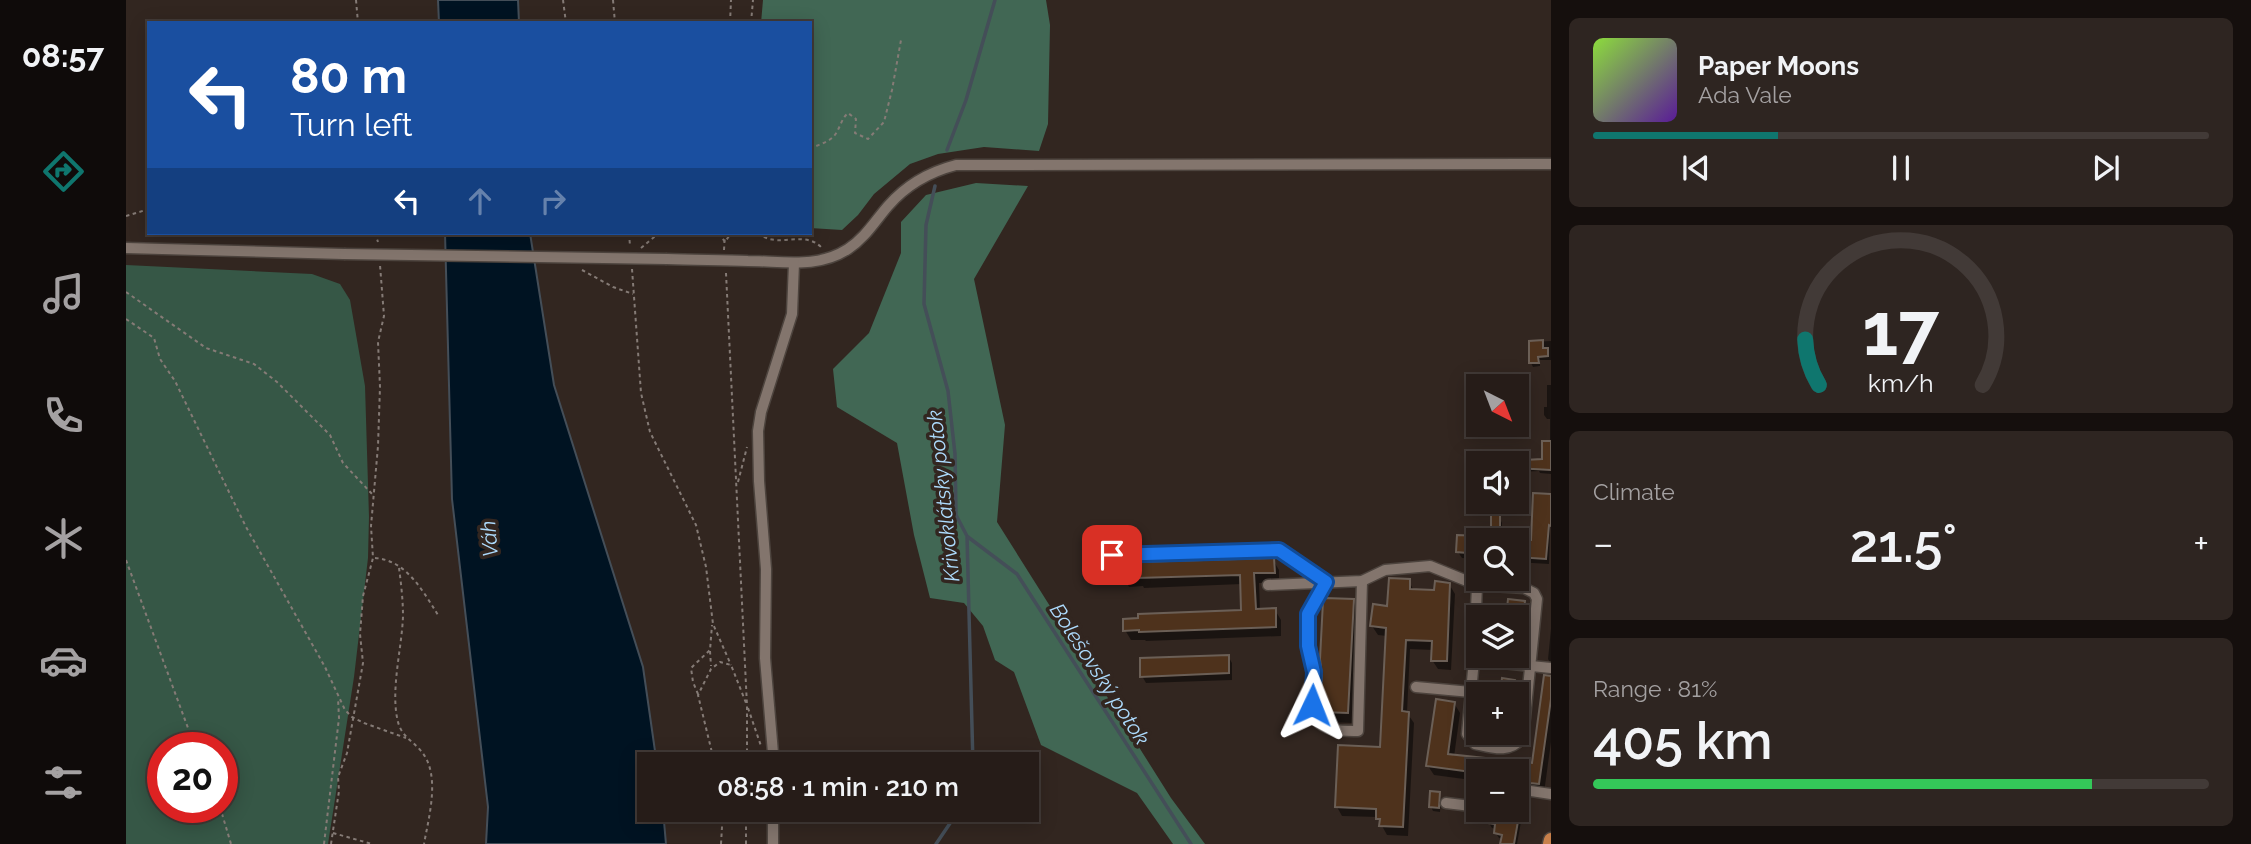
<!DOCTYPE html>
<meta charset="utf-8">
<style>
body{margin:0;font-family:Raleway,sans-serif;background:#2e2521;color:#f1f3f6;height:100vh;display:flex;flex-direction:column;font-size:26px;white-space:nowrap}
*{box-sizing:border-box;margin:0}
p{font-size:23px;color:#a4a1a2}
.icon{flex:none;width:38px;height:38px;fill:none;stroke:currentColor;stroke-width:2;stroke-linecap:round;stroke-linejoin:round}
.map{position:relative;flex:1;overflow:hidden}
.sheet{display:flex;flex-direction:column;gap:18px;padding:18px;background:#150f0d;width:700px}
.sheet>*{flex:none}
.top-card{position:absolute;left:21px;top:21px;width:665px;height:214px;border-radius:0px;box-shadow:0 4px 18px #0003,0 0 0 2px #423a37;background:#1a4fa0;color:#fff;overflow:hidden}
.needle{width:46px;rotate:138deg}
.buttons{position:absolute;left:1340px;top:374px;display:grid;gap:14px}
.buttons a{display:grid;place-items:center;width:63px;height:63px;border-radius:0px;background:#261c18;box-shadow:0 4px 18px #0003,0 0 0 2px #423a37;font-size:35px}
.speed{position:absolute;left:21px;top:732px;display:flex;gap:14px;font-size:35px;font-weight:700;text-align:center}
.speed>*{display:grid;place-content:center;width:91px;height:91px;border-radius:50%;background:#261c18;box-shadow:0 4px 18px #0003,0 0 0 2px #423a37;line-height:1}
.speed .limit{border:10px solid #d22;background:#fff;color:#111}
.pin{position:absolute;display:grid;place-items:center;width:60px;height:60px;color:#fff;margin:-30px;border-radius:14px;box-shadow:0 4px 10px #0006}
.me{position:absolute;width:77px;margin:-38px;rotate:2deg;stroke-linejoin:round;filter:drop-shadow(0 0 5px #0008)}
.turn{display:flex;align-items:center;gap:24px;height:147px;padding:0 28px;font-size:32px}
.turn .icon{width:91px;height:91px;stroke-width:2.5}
.turn b{display:block;font-size:49px;line-height:60px}
.lanes{display:flex;align-items:center;height:66px;padding:0 28px;background:#0003;justify-content:center;gap:35px;direction:ltr}
.lanes .off{opacity:.35}
.big{font-size:52px;font-weight:600;line-height:1.1}
.sheet .card{flex:1;display:flex;flex-direction:column;justify-content:center;gap:10px;min-width:0;padding:0 24px;border-radius:10px;background:#2e2521}
.sheet .dial{align-items:center;gap:0}
.dial svg{height:182px;overflow:visible;fill:none;stroke:#423a37;stroke-width:7;stroke-linecap:round;text-anchor:middle}
.dial text{fill:#f1f3f6;stroke:none}
.song{display:flex;align-items:center;gap:21px}
.cover{width:84px;height:84px;border-radius:10px;background:linear-gradient(135deg,hsl(90 70% 55%),hsl(270 70% 35%))}
.played{height:7px;border-radius:4px;background:linear-gradient(90deg,#0f766e 30%,#423a37 30%)}
.keys{display:flex;justify-content:space-around;direction:ltr}
.heat{display:flex;justify-content:space-between;align-items:center;font-size:38px;direction:ltr}
.charge{height:10px;border-radius:5px;background:linear-gradient(90deg,#34c759 81%,#423a37 0)}
.trip{position:absolute;left:511px;top:752px;width:402px;height:70px;border-radius:0px;background:#261c18;box-shadow:0 4px 18px #0003,0 0 0 2px #423a37;font-weight:600;line-height:70px;text-align:center}
main{display:flex;flex:1;min-height:0}
.dock{display:flex;flex-direction:column;width:126px;justify-content:space-around;align-items:center;background:#0f0b0a;color:#a4a1a2}
.dock .icon{width:49px;height:49px}
.dock .on{color:#0f766e}
.dock b{font-size:32px;color:#f1f3f6}
.map>svg:first-child{display:block}
</style>
<main>
<nav class="dock">
<b>08:57</b>
<svg class="icon on" aria-label="directions" viewBox="0 0 24 24"><path d="M12 3l9 9-9 9-9-9zM9 14v-3h6M13 9l2 2-2 2"/></svg>
<svg class="icon" aria-label="music" viewBox="0 0 24 24"><path d="M9 18V5l10-2v13"/><circle cx="6" cy="18" r="3"/><circle cx="16" cy="16" r="3"/></svg>
<svg class="icon" aria-label="phone" viewBox="0 0 24 24"><path d="M5 4h4l2 5-3 2q2 4 5 5l2-3 5 2v4C11 20 4 13 5 4z"/></svg>
<svg class="icon" aria-label="climate" viewBox="0 0 24 24"><path d="M12 3v18M4 7l16 10M4 17L20 7"/></svg>
<svg class="icon" aria-label="car" viewBox="0 0 24 24"><path d="M5 17H2v-5l4-1 3-4h7l3 4 3 1v5h-3M9 17h6M6 11h13"/><circle cx="7" cy="17" r="2"/><circle cx="17" cy="17" r="2"/></svg>
<svg class="icon" aria-label="filters" viewBox="0 0 24 24"><path d="M4 7h16M4 17h16"/><circle cx="9" cy="7" r="2"/><circle cx="15" cy="17" r="2"/></svg>
</nav>
<div class="map">
<svg width="1425" height="844" viewBox="0 0 1425 844">
<rect width="100%" height="100%" fill="#322620"/>
<path fill="#365746" fill-rule="evenodd" d="M0,265L186,274L214,284L224,300L239,386L243,517L242,558L228,677L202,844H0ZM37,747H96V807H37Z"/>
<g fill="#416754">
<polygon points="637,0 920,0 924,25 922,124 913,151 858,147 812,154 784,164 748,194 732,215 716,230 684,228 684,23 635,23"/>
<polygon points="850,183 902,186 848,279 879,425 871,522 1045,798 1079,844 1047,844 1011,793 915,745 888,672 869,660 857,626 838,603 804,598 788,535 771,443 711,407 707,369 743,333 775,253 775,222 800,195"/>
</g>
<g fill="#001322" stroke="#444e58" stroke-width="2">
<polygon points="312,0 392,0 393,23 313,23"/>
<polygon points="319,233 404,233 428,385 517,667 531,765 523,765 523,810 537,810 540,844 360,844 362,807 326,499"/>
</g>
<g fill="#0007">
<polygon points="1425,341 1425,360 1414,360 1414,366 1407,367 1405,363 1404,342"/>
<polygon points="1421,385 1425,385 1425,474 1414,473 1413,471 1391,472 1391,464 1418,461 1424,442 1424,419 1421,419 1418,415 1418,407 1421,407"/>
<polygon points="1425,496 1423,564 1391,562 1391,541 1406,542"/>
<polygon points="1373,517 1376,523 1376,540 1387,541 1353,541 1353,559 1336,558 1332,552 1333,537 1366,539"/>
<polygon points="1147,560 1153,570 1153,582 1133,583 1134,611 1149,610 1155,620 1155,636 1020,641 1019,640 1005,640 999,630 1117,612 1116,584 1018,588 1017,586 1003,587 998,577"/>
<polygon points="1283,581 1288,591 1310,592 1323,584 1329,594 1325,670 1312,669 1306,660 1307,650 1284,649 1281,713 1288,723 1282,836 1261,835 1251,817 1216,816 1211,807 1255,749 1261,636 1252,635 1246,626 1263,608"/>
<polygon points="1227,601 1232,611 1227,723 1203,722 1198,712"/>
<polygon points="1398,603 1402,610 1397,649 1391,648 1391,618"/>
<polygon points="1425,629 1425,664 1422,659"/>
<polygon points="1102,656 1106,663 1106,680 1020,683 1016,676"/>
<polygon points="1425,677 1425,742 1418,793 1391,786 1391,772 1353,772 1353,781 1308,775 1302,766 1328,703 1334,713 1328,757 1408,765"/>
<polygon points="1388,681 1392,688 1391,697 1391,695 1376,695"/>
<polygon points="1371,733 1387,733 1386,744 1375,743"/>
<polygon points="1313,794 1315,798 1314,812 1307,811 1305,807"/>
<polygon points="1391,799 1395,799 1398,805 1391,844 1376,844 1377,839 1373,838 1370,833 1370,829 1366,828 1363,823 1391,810"/>
</g>
<g fill="none" stroke-linecap="round" stroke-linejoin="round">
<g stroke="#444e58" stroke-width="3.5">
<polyline points="821,150 840,100 869,0"/>
<polyline points="809,186 800,225 798,304 822,391 829,454 830,515 841,536 847,765"/>
<polyline points="842,537 891,574 1065,844"/>
<polyline points="810,844 833,810"/>
</g>
</g>
<g fill="#4e321c" stroke="#6b5f56" stroke-width="2">
<polygon points="1417,340 1417,348 1422,348 1422,356 1412,357 1413,363 1403,363 1403,341"/>
<polygon points="1416,441 1425,441 1425,470 1391,468 1391,464 1375,464 1375,461 1416,459"/>
<polygon points="1353,460 1353,496 1345,496 1344,461"/>
<polygon points="1407,493 1425,494 1425,526 1423,525 1420,559 1391,557 1391,539 1405,540"/>
<rect x="1365" y="515" width="9" height="26"/>
<polygon points="1331,535 1353,536 1353,554 1330,552"/>
<polygon points="1148,558 1149,573 1128,573 1130,609 1150,608 1150,627 1013,632 1013,630 997,631 997,619 1012,618 1012,614 1115,610 1114,575 1011,578 1011,576 996,577 995,566 1011,565 1010,562"/>
<polygon points="1263,578 1284,579 1284,589 1308,590 1309,581 1324,583 1321,661 1305,661 1306,641 1280,640 1276,711 1283,712 1277,827 1253,826 1254,819 1250,819 1250,809 1209,807 1212,745 1254,747 1260,628 1244,626 1247,604 1261,606"/>
<polygon points="1199,598 1228,599 1222,713 1196,712 1194,707 1196,676 1194,659 1197,601"/>
<polygon points="1382,599 1399,601 1397,618 1380,618"/>
<polygon points="1103,655 1103,673 1014,677 1014,658"/>
<polygon points="1418,675 1425,676 1425,699 1413,784 1404,783 1404,779 1391,778 1391,772 1353,773 1300,766 1310,699 1329,702 1322,754 1406,763"/>
<polygon points="1376,678 1389,680 1387,695 1374,695"/>
<polygon points="1304,791 1314,792 1313,808 1303,807"/>
<polygon points="1364,810 1394,810 1388,844 1374,844 1376,835 1368,833 1369,824 1361,823"/>
</g>
<g fill="none" stroke-linecap="round" stroke-linejoin="round">
<defs>
<g id="minor">
<polyline points="0,248 218,254"/>
<path d="M541,259C568,260 595,260 622,261C657,261 691,269 722,249C739,238 749,221 762,206C781,184 803,172 830,165L1425,164"/>
<path d="M986,555L1153,550L1200,582C1194,592 1183,605 1182,616C1179,636 1186,652 1188,671C1190,686 1181,706 1191,720C1199,732 1218,731 1232,731L1236,581"/>
<path d="M1142,585L1236,581L1259,570L1304,566L1351,585L1398,588L1408,593L1411,599L1397,737C1384,754 1367,748 1349,744L1341,734L1348,660L1351,585"/>
<polyline points="1348,660 1425,668"/>
<polyline points="1290,687 1345,692"/>
<polyline points="648,765 639,658 640,569 633,481 632,431 635,412 666,314 668,263"/>
<polyline points="1391,789 1425,794"/>
<polyline points="1320,803 1345,806 1353,797"/>
<polyline points="647,844 647,810"/>
</g>
<polyline id="major" points="1424,844 1425,840"/>
</defs>
<use href="#minor" stroke="#4d443e" stroke-width="13"/>
<use href="#major" stroke="#4d443e" stroke-width="17"/>
<g stroke="#857b76" stroke-width="2" stroke-dasharray="3.5 3.5" stroke-linecap="butt">
<polyline points="230,0 232,23"/>
<polyline points="437,0 440,23"/>
<polyline points="487,0 489,23"/>
<polyline points="604,23 605,0"/>
<polyline points="625,23 627,0"/>
<path d="M684,149C691,145 700,143 706,138C714,131 714,120 722,113L730,119L729,133L742,139L758,122L766,90L775,40"/>
<polyline points="0,216 23,209"/>
<polyline points="249,233 252,242"/>
<polyline points="503,233 504,246"/>
<polyline points="593,233 599,242 605,233"/>
<path d="M632,233C652,250 676,229 695,247"/>
<polyline points="515,248 533,233"/>
<polyline points="598,250 599,233"/>
<polyline points="506,269 515,393 524,432 570,525 580,567 587,624 605,665"/>
<polyline points="456,270 487,287 507,294"/>
<polyline points="600,273 621,706 621,765"/>
<polyline points="0,292 80,348 128,364 151,382 204,435 217,463 247,495"/>
<polyline points="0,319 28,338 34,359 49,381 120,527 199,667 219,710 226,717 238,723 280,738"/>
<polyline points="612,482 621,447"/>
<path d="M249,558C280,560 297,591 312,615"/>
<polyline points="0,560 69,747"/>
<path d="M273,568C275,583 277,600 277,616C276,648 264,691 272,722C276,737 287,741 295,751C315,774 303,816 298,844"/>
<polyline points="584,651 585,666"/>
<polyline points="572,694 567,682 565,668 584,650 586,625"/>
<polyline points="622,708 635,746"/>
<polyline points="589,765 572,695 585,669 594,662 605,665 620,703"/>
<polyline points="94,807 105,844"/>
<polyline points="207,833 246,844"/>
<polyline points="198,844 213,718 212,698"/>
<polyline points="205,844 213,791 212,777 221,753 237,663 234,634 237,596 247,558 245,526 252,446 254,387 252,342 258,316 254,265"/>
<polyline points="595,844 597,810"/>
<polyline points="620,844 620,810"/>
</g>
<use href="#minor" stroke="#83756d" stroke-width="10"/>
<use href="#major" stroke="#c8804b" stroke-width="14"/>
<defs>
<polyline id="minor-bridge" points="218,254 541,259"/>
</defs>
<use href="#minor-bridge" stroke="#4d443e" stroke-width="13" stroke-linecap="butt"/>
<use href="#minor-bridge" stroke="#83756d" stroke-width="10"/>
</g>
<g fill="none" stroke-linecap="round" stroke-linejoin="round">
<defs>
<polyline id="route" points="986,555 1153,550 1200,582 1182,614 1182,646 1188,672 1186,705"/>
</defs>
<use href="#route" stroke="#114b97" stroke-width="18"/>
<use href="#route" stroke="#1a73e8" stroke-width="12"/>
</g>
<g text-anchor="middle" dominant-baseline="central" stroke-width="7" stroke-linejoin="round" paint-order="stroke">
<g font-size="21" font-style="italic" fill="#addbfd" stroke="#322620">
<text transform="translate(817 496) rotate(-96)">Krivoklátsky potok</text>
<text transform="translate(363 539) rotate(-95)">Váh</text>
<text transform="translate(974 674) rotate(57)">Bolešovský potok</text>
</g>
</g>
</svg>
<div class="buttons">
<a><svg class="needle" viewBox="-14 -14 28 28"><path d="M0-13l5 13h-10z" fill="#e53935"/><path d="M0 13l5-13h-10z" fill="#a4a1a2"/></svg></a>
<a><svg class="icon" aria-label="sound" viewBox="0 0 24 24"><path d="M4 9h4l5-4v14l-5-4H4zM17 9q2 3 0 6"/></svg></a>
<a><svg class="icon" aria-label="search" viewBox="0 0 24 24"><circle cx="10" cy="10" r="6"/><path d="M15 15l6 6"/></svg></a>
<a><svg class="icon" aria-label="layers" viewBox="0 0 24 24"><path d="M12 4l9 5-9 5-9-5zM3 14l9 5 9-5"/></svg></a>
<a>+</a>
<a>−</a>
</div>
<div class="speed"><div class="limit">20</div></div>
<div class="pin" style="left:986px;top:555px;background:#d93025"><svg class="icon" aria-label="arrive" viewBox="0 0 24 24"><path d="M6 21V4h12l-3 4 3 4H6"/></svg></div>
<svg class="me" style="left:1186px;top:705px" viewBox="-20 -20 40 40"><path d="M0-17L14 15 0 8-14 15z" fill="#1a73e8" stroke="#fff" stroke-width="4"/></svg>
<div class="trip">08:58 · 1 min · 210 m</div>
<div class="top-card">
<div class="turn"><svg class="icon" aria-label="left" viewBox="0 0 24 24"><path d="M17 20v-9H6M10 6l-5 5 5 5"/></svg><div><b>80 m</b>Turn left</div></div>
<div class="lanes"><svg class="icon" aria-label="left" viewBox="0 0 24 24"><path d="M17 20v-9H6M10 6l-5 5 5 5"/></svg><svg class="icon off" aria-label="ahead" viewBox="0 0 24 24"><path d="M12 20V5M6 11l6-6 6 6"/></svg><svg class="icon off" aria-label="right" viewBox="0 0 24 24"><path d="M7 20v-9h11M14 6l5 5-5 5"/></svg></div>
</div>
</div>
<section class="sheet">
<div class="card">
<div class="song"><i class="cover"></i><div><b>Paper Moons</b><p>Ada Vale</p></div></div>
<div class="played"></div>
<div class="keys"><svg class="icon" aria-label="previous" viewBox="0 0 24 24"><path d="M18 5L8 12l10 7zM5 5v14"/></svg><svg class="icon" aria-label="pause" viewBox="0 0 24 24"><path d="M8 5v14M16 5v14"/></svg><svg class="icon" aria-label="next" viewBox="0 0 24 24"><path d="M6 5l10 7-10 7zM19 5v14"/></svg></div>
</div>
<div class="card dial"><svg viewBox="0 0 100 80">
<path d="M14 69A42 42 0 1 1 86 69"/>
<path d="M14 69A42 42 0 0 1 8 49" stroke="#0f766e"/>
<text x="50" y="56" font-size="32" font-weight="700">17</text>
<text x="50" y="72" font-size="11">km/h</text>
</svg></div>
<div class="card"><p>Climate</p>
<div class="heat"><a>−</a><b class="big">21.5°</b><a>+</a></div>
</div>
<div class="card"><p>Range · 81%</p><b class="big">405 km</b><div class="charge"></div></div>
</section>
</main>
